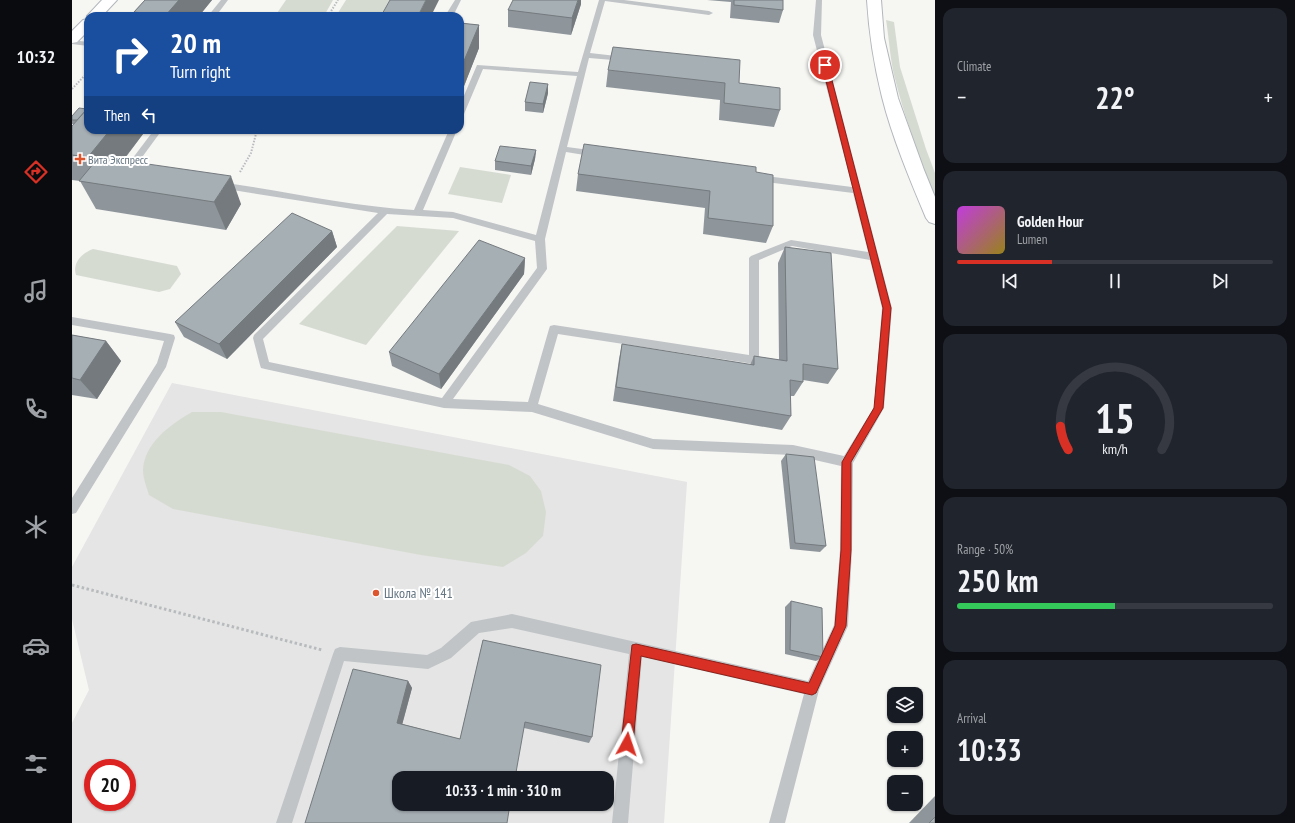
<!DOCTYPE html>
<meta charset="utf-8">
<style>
body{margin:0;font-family:"PT Sans Narrow",sans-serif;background:#20242c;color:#f1f3f6;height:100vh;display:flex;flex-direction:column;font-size:15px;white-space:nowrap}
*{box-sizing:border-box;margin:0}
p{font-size:13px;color:#9ea1a6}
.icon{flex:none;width:22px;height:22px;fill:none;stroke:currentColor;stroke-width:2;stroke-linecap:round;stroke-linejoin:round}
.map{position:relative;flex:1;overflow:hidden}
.side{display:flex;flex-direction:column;gap:8px;padding:8px;background:#0d0f14;width:360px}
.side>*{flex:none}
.top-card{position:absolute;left:12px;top:12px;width:380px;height:122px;border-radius:12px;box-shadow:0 1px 3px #0004;background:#1a4fa0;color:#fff;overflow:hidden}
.controls{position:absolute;left:815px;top:687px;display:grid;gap:8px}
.controls a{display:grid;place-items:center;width:36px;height:36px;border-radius:8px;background:#171b24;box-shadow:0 1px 3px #0004;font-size:20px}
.speed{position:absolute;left:12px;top:759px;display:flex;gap:8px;font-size:20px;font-weight:700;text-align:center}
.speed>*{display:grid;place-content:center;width:52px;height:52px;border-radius:50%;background:#171b24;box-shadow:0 1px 3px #0004;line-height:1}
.speed .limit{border:6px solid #d22;background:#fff;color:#111}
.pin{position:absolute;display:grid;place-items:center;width:34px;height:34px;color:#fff;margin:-17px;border:2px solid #fff;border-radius:50%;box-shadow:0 1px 4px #0007}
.me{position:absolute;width:44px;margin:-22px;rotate:5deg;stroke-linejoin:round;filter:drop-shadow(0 0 3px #0008)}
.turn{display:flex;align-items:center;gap:14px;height:84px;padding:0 20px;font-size:18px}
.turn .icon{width:52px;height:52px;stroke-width:2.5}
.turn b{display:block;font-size:28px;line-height:34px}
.then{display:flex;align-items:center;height:38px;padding:0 20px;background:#0003;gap:8px;font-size:15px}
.big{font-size:30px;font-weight:800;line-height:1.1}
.side .tile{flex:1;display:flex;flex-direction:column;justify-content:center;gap:6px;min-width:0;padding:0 14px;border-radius:12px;background:#20242c}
.side .dial{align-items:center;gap:0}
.dial svg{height:104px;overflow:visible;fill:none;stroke:#363941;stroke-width:7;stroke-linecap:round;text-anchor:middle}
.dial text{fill:#f1f3f6;stroke:none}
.song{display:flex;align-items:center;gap:12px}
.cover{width:48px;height:48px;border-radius:6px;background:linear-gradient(135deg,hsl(290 70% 55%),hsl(50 70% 35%))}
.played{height:4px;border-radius:2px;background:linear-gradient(90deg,#d93025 30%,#363941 30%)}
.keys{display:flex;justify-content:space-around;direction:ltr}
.heat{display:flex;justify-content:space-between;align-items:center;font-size:22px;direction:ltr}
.charge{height:6px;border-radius:3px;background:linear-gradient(90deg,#34c759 50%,#363941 0)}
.trip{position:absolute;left:320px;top:771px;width:222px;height:40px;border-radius:12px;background:#171b24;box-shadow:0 1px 3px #0004;font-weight:800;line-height:40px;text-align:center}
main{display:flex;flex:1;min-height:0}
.menu{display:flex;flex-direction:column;width:72px;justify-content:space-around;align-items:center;background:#090b0e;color:#9ea1a6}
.menu .icon{width:28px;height:28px}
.menu .active{color:#d93025}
.menu b{font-size:18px;color:#f1f3f6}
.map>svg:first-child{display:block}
</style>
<main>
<nav class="menu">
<b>10:32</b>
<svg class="icon active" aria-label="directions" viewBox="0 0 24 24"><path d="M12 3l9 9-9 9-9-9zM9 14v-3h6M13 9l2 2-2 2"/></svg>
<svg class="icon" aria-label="music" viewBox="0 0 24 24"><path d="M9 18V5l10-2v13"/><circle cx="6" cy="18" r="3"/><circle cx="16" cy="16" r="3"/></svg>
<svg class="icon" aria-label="phone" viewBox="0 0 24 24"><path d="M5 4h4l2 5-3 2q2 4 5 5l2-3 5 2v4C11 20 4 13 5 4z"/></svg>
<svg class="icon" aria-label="climate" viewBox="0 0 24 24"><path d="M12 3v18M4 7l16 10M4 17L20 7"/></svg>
<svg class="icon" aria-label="car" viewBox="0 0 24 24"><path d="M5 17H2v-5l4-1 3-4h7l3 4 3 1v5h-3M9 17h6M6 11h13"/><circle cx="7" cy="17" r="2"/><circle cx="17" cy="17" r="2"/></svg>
<svg class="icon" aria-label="filters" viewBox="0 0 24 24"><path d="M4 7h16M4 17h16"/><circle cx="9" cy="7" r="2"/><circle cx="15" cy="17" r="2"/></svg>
</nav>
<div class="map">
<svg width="863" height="823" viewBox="0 0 863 823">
<rect width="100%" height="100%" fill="#f6f6f3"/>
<path fill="#e4e5e4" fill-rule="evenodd" d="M100,383L615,482L592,823H0V723L17,690L0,619V567ZM21,768H55V802H21ZM327,778H535V804H327Z"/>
<g fill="#d6dbd2">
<polygon points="214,0 261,0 252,16 203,16"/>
<polygon points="274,0 321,0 312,16 264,16"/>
<path d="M814,20L822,22L828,67L854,149L863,173V196C847,157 832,116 822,75C818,57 817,38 814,20Z"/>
<polygon points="388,167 439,175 430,203 376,194"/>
<polygon points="325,226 387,231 294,345 227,324"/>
<path d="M21,249L105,266L109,274L98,289L87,292L4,275C0,263 10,253 21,249Z"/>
<path d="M120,412H149L437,465L458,476L469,491L474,512L471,536L454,553L431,567L349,555L101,509L77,495C75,488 71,478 71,471C72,443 98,425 120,412Z"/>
</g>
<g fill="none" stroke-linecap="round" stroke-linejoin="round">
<defs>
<g id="secondary">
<polygon points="30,0 45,0 30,16 16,16 16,18 15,16"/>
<path d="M795,0H809L812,38L826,98L852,170L863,197V224L857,222L854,218C838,180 820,137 810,97C802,65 797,33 795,0Z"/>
<polygon points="16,19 16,31 5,42 0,43 0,31 11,20"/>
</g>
</defs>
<use href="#secondary" stroke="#b2b7bc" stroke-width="2"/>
<g stroke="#b8bbbd" stroke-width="2" stroke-dasharray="1.5 1.5" stroke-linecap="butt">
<polyline points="256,16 266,0"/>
<polyline points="0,89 16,72"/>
<polyline points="168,172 179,153 185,130"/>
</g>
<polyline stroke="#b8bbbd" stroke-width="3" stroke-dasharray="2.5 2.5" stroke-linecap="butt" points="0,585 250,650"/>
<g fill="#c0c4c7" fill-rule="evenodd">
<polygon points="149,0 156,0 144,16 136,16"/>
<polygon points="383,0 389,0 381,16 373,16"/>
<path d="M527,0H552L637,11L641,13L637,15L533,1L518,53L553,57L557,59L553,61L517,58L495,147L525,151L529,154L525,157L494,152L473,239L475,269L381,399L456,402L477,329L478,326L482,325L677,355V258L679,256L719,240L796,252L781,193L687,181L683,178L687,175L780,187L741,35L744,0H750L749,35L820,308L812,408L781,463L780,550L776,626L747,690L713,823H697L732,694L570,657L556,823H540L557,654L440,628L407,633L379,658L356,669L272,661L220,823H204L261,654L263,649L268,647L355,655L369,648L399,622L440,614L736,681L762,625L768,550L769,466L721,455L581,449L460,412L372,408L193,369L189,368L188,365L181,338L182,335L306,213L148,188L144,185L145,183L148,182C212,191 277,206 342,210L377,130H385L351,210L381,212L464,235L505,76L411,69L392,114L388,116V105L405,65L506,72ZM315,214L381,218L463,241L465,268L370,398L197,362L191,339ZM720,246L798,260L810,308L802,407L772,456L721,445L581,439L466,404L486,334L682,364L686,363L687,360V260Z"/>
<polygon points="0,40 16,42 16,46 0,44"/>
<polygon points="82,130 90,130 57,175 51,175 50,173 51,171"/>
<polygon points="0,317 98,334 102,335 103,338 94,367 4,513 0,514 0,498 85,363 92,341 0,325"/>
</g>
<use href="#secondary" fill="#fff" fill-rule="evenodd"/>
</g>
<g fill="#8f969b">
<polygon points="73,0 140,0 127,16 64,16 62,12"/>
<polygon points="635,0 711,0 711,10 707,23 658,18 659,2"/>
<polygon points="509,4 499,35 436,27 436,10"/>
<polygon points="388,23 407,25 407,48 390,91 388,91"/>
<polygon points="536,70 667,83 708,110 702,127 647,120 648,100 534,87"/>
<polygon points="476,84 476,93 471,113 453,111 453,102"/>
<polygon points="0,116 16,130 74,130 51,161 169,204 154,230 24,209 8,181 0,180 0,126 2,124 0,124"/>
<polygon points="464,150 463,159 459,175 423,170 423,161"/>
<polygon points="684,172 701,226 694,243 631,234 633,208 504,191 506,174"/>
<polygon points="260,231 265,247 155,359 112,337 103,322"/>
<polygon points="713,247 766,369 756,384 731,380 731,382 722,396 718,396 719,416 710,430 541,401 547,359 550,344 678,365 682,356 707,360 706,263"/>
<polygon points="453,258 452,274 369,389 320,366 317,352"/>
<polygon points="0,335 34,341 49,361 25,399 0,395"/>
<polygon points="714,454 754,546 748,552 718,549 709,461"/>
<polygon points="719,601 751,657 744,661 713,654 713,607"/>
<polygon points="411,640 520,737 517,743 452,728 233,823 336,681 340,688 330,724 388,739"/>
<polygon points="863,796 863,823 837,823"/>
</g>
<g fill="#747a7e">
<polygon points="107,0 140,0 127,16 93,16"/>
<polygon points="354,0 367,0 359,16 346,16"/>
<polygon points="506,0 509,0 509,4 499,35 500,18"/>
<polygon points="407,25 407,48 390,91 389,68"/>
<polygon points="476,84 476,93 471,113 471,104"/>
<polygon points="38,130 74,130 32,185 16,157"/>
<polygon points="464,150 463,159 459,175 459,166"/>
<polygon points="159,176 169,204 154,230 142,202"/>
<polygon points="260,231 265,247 155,359 147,344"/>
<polygon points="453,258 452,274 369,389 367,374"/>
<polygon points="34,341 49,361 25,399 8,380"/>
<polygon points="336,681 340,688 329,729 325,723"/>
</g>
<g fill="#a6afb4" stroke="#747a7e">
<polygon points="73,0 107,0 93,16 62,12"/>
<polygon points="318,0 354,0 346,16 309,16"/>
<polygon points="441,0 506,0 500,18 436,10"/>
<polygon points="662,0 711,0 711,10 662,5"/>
<polygon points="388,23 407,25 389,68 388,68"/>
<polygon points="541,47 668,60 667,83 708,88 708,110 652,103 653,83 536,70"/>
<polygon points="458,82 476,84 471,104 453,102"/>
<polygon points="7,108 15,109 5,120 0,120 0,116"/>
<polygon points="16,108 16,130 38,130 16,157 0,155 0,126"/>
<polygon points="512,144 684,167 684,172 701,175 701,226 636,218 638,191 506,174"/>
<polygon points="428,146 464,150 459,166 423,161"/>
<polygon points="27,157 159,176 142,202 7,181"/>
<polygon points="220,213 260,231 147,344 103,322"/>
<polygon points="407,240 453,258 367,374 317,352"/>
<polygon points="713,247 759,253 766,369 731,364 731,382 718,380 719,416 544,387 550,344 682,365 682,356 715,361"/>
<polygon points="0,335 34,341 8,380 0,378"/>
<polygon points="714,454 742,457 754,546 723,543"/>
<polygon points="719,601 750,608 751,657 718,650"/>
<polygon points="411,640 529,665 520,737 453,722 443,778 327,778 327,804 438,804 435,823 233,823 281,669 336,681 325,723 388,739"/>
<polygon points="863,817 863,823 857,823"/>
</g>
<polygon fill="#d93025" stroke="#8d1f18" points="751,64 756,65 819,308 811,408 779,462 779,550 774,626 744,693 740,695 569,656 561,744 559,748 555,750 551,748 549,744 560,645 564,644 737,683 763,626 769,550 770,462 802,408 811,308 750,65"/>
<g fill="#dd552d" stroke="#fff" stroke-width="1.5">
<path d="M6 153h4v4h4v4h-4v4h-4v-4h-4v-4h4z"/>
<circle cx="304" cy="593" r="4"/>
</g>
<g text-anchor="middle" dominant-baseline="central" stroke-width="4" stroke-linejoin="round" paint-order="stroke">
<g font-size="12" fill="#667683" stroke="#fff" text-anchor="start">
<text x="16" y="159">Вита Экспресс</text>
</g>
<g font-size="14" fill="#667683" stroke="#fff" text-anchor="start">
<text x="312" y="593">Школа № 141</text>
</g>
</g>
</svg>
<div class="controls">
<a><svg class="icon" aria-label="layers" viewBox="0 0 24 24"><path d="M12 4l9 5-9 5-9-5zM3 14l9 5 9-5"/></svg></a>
<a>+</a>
<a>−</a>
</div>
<div class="speed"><div class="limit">20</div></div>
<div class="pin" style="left:753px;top:65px;background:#d93025"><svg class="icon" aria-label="arrive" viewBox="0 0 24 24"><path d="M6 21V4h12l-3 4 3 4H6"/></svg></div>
<svg class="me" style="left:555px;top:744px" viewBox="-20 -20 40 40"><path d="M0-17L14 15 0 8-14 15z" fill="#d93025" stroke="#fff" stroke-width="4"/></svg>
<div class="trip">10:33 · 1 min · 310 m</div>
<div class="top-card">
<div class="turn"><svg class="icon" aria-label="right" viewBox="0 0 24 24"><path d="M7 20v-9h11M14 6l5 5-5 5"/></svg><div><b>20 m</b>Turn right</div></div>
<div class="then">Then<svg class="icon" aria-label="left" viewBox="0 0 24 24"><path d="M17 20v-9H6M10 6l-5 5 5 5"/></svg></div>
</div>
</div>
<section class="side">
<div class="tile"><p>Climate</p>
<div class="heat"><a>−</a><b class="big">22°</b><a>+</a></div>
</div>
<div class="tile">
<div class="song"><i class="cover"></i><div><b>Golden Hour</b><p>Lumen</p></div></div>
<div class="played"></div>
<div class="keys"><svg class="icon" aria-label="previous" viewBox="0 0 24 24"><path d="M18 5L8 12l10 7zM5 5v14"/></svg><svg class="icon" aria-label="pause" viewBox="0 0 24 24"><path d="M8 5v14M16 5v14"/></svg><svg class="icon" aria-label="next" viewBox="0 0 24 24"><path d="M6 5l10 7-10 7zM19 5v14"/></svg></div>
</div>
<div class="tile dial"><svg viewBox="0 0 100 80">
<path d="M14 69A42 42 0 1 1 86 69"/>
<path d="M14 69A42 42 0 0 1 8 51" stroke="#d93025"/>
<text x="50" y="56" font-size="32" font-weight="700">15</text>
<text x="50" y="72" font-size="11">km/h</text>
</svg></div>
<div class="tile"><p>Range · 50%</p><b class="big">250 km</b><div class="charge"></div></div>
<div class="tile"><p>Arrival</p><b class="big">10:33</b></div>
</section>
</main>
